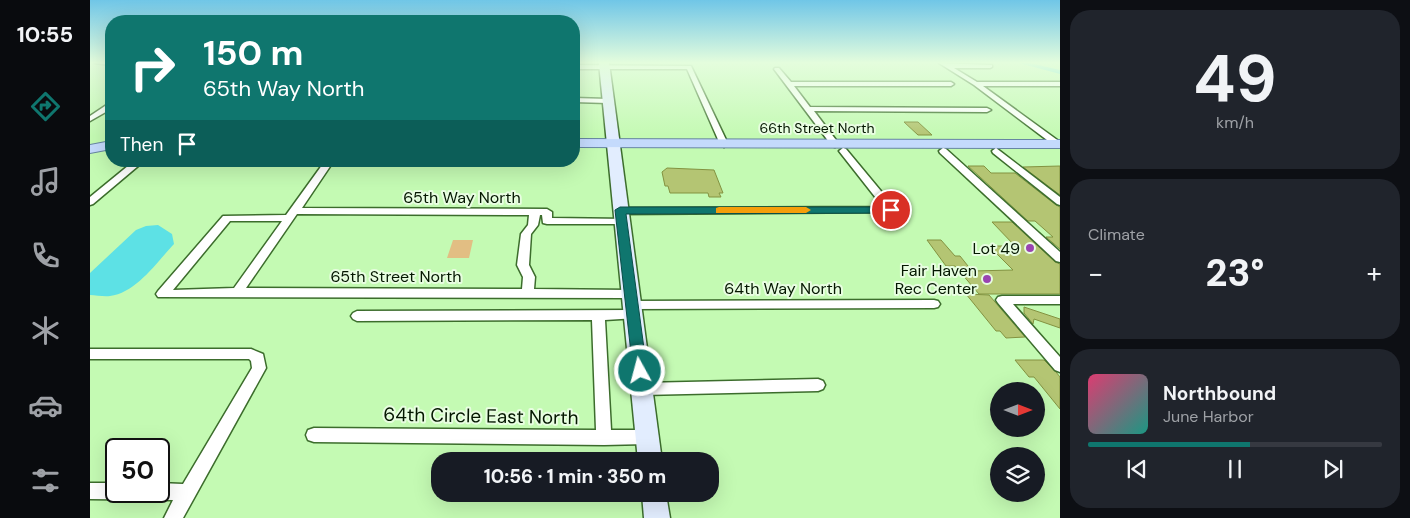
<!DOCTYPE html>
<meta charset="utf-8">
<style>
body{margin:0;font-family:"DM Sans",sans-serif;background:#20242c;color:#f1f3f6;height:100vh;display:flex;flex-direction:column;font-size:19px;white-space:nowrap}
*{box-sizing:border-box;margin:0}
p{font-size:16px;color:#9ea1a6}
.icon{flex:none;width:28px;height:28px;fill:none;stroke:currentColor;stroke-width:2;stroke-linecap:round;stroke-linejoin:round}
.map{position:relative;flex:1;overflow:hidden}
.panel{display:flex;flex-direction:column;gap:10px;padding:10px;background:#0d0f14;width:350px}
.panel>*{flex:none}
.banner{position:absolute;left:15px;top:15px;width:475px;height:152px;border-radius:20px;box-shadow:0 5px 20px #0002;background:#0f766e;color:#fff;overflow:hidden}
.needle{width:32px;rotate:90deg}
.buttons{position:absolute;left:900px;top:382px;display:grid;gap:10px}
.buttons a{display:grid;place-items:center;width:55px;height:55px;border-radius:50%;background:#171b24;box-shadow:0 5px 20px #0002;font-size:25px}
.speed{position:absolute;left:15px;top:438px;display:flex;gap:10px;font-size:25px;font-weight:700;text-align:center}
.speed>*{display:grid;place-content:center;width:65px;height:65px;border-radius:50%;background:#171b24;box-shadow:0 5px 20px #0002;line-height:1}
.speed .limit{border:2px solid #111;border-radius:8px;background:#fff;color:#111}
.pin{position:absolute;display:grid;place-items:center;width:42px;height:42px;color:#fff;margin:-21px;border:2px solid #fff;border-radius:50%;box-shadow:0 1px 5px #0007}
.me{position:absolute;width:55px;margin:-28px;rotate:353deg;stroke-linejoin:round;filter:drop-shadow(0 0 4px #0008)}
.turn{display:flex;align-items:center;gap:18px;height:105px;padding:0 15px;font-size:22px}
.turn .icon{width:65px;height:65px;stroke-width:2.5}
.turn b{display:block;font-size:35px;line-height:42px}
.then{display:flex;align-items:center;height:48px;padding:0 15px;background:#0003;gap:10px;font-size:19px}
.big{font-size:38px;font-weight:800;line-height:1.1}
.panel .card{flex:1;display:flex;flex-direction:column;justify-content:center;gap:8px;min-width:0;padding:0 18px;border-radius:20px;background:#20242c}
.panel .dial{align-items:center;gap:0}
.dial b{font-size:65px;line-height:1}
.song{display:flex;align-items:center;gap:15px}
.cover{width:60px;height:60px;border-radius:8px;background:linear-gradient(135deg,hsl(340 70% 55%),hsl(170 70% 35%))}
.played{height:5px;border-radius:2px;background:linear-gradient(90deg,#0f766e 55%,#363941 55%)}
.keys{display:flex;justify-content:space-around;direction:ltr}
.heat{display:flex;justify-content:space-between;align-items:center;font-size:28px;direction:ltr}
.trip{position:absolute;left:341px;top:452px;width:288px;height:50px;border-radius:20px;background:#171b24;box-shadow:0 5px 20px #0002;font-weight:800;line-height:50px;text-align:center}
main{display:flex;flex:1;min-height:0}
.tabs{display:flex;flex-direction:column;width:90px;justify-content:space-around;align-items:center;background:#090b0e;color:#9ea1a6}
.tabs .icon{width:35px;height:35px}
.tabs .on{color:#0f766e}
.tabs b{font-size:22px;color:#f1f3f6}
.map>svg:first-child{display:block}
</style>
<main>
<nav class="tabs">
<b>10:55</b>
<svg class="icon on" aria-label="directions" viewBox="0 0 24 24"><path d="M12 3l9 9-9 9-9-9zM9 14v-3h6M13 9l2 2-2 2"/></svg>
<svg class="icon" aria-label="music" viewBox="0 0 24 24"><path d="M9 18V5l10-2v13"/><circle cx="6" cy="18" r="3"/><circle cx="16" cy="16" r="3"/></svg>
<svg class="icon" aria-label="phone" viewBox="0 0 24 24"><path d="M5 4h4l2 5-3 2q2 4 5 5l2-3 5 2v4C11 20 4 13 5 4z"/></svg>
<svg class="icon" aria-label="climate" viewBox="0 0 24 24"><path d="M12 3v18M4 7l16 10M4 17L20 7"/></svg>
<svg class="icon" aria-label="car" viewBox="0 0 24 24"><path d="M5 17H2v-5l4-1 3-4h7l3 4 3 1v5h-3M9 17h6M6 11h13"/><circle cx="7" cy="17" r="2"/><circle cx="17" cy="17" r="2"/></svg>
<svg class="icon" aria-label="filters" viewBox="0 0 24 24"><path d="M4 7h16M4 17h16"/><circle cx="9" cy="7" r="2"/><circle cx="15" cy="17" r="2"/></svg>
</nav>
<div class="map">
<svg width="970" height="518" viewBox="0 0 970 518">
<rect width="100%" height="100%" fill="#c4fab3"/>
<polygon fill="#e2be83" points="363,240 383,240 379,258 357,258"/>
<path fill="#5de1e5" d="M68,225L82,234L84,244C67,262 46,293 20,296C14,297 6,295 0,295V273L46,230L56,226Z"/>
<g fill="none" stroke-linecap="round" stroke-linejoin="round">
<polygon fill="#5de1e5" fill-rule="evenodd" points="929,63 940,63 970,70 970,74"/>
</g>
<g fill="#b4c573" stroke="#839240">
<polygon points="814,122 828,122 842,135 828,135"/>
<polygon points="878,166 894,166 901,173 925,173 966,205 970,207 970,249 956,237 963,237 945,221 938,221"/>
<polygon points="970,166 970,195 933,167"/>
<polygon points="577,168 624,170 633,193 629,193 631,197 619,197 618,193 580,193 578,186 575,186 572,172"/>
<polygon points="902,222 922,222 965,262 970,264 970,294 889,294 865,266 856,266 837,240 851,240 865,256 870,256 882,271 923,270 899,246 925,246"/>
<polygon points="876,294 899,295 935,337 916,338 910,331 906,331"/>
<polygon points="934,307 970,319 970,328 944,319 943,324 934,313"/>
<polygon points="925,360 954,360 966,372 970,377 970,409 944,377 939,377"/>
</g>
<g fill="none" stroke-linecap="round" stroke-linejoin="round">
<defs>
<g id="street">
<polygon points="5,63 21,63 21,65"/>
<polygon points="849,63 902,65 902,67 900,68 864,68 887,82 970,82 970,86 893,86 970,142 970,146 965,146 884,85"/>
<polygon points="484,65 601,66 638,144 634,147 630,144 597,69 484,69"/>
<polygon points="685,68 689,68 701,82 861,82 864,84 861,86 704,86 720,107 897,108 901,110 897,112 724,111 749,144 745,147 742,146 684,69"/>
<polygon points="484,98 518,99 522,101 518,103 484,102"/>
<polygon points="18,104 21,104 21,109 0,121 0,116"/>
<polygon points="753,148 756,149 805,208 806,210 805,212 530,214 525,211 530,208 793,207 749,151"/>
<polygon points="853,148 856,149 970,252 970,262 966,261 850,153 849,151"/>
<polygon points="906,148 970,197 970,205 967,204 903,153 902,151"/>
<polygon points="44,161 54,161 3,204 0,205 0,197"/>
<path d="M235,161L243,162L212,208L457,209L462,212V218L536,219L537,221L536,223L532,224H457L453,223L452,215H450L448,225L441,234L439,265L445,277L444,289L540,290L544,291L546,294L544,297L540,298L68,297L66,294L68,291L133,216L196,215ZM207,214L439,215L438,225L431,234L427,265L433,277L432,289L156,288ZM140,221H192L144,288L83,290Z"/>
<polygon points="912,296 970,296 970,304 923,304 970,357 970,372 965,370 908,303 906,300 908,297"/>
<polygon points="844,300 848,301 850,304 848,307 844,308 542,309 538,308 536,305 538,302 542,301"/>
<polygon points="543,310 547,312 549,315 547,318 515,320 521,430 557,430 563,432 565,437 563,442 557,444 514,445 224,442 218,440 216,435 218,430 224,428 506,430 502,320 267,321 263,319 261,316 263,313 267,311"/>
<polygon points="0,349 161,349 173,354 176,368 93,518 74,518 83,500 0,499 0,483 26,483 26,491 69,491 69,483 93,484 162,368 161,361 159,359 0,359"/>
<polygon points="728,379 733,381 735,385 733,389 728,391 552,395 547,393 545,389 547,385 552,383"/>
</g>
<g id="secondary">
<polygon points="509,63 519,63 572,461 548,461"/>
<polygon points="552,494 576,494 580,518 554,518"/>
</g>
<g id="primary">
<polygon points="484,139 970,140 970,148 484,147"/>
<polygon points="21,141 21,149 0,153 0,145"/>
</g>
</defs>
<use href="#street" stroke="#3c6d2c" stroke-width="3"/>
<use href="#secondary" stroke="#3c6d2c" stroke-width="3"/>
<use href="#primary" stroke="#6786a2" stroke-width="2"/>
<use href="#street" fill="#fff" fill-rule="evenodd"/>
<use href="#secondary" fill="#e2edfe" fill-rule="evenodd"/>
<use href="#primary" fill="#c4dafc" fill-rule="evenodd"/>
</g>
<linearGradient id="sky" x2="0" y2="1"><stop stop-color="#70c6e7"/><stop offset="0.46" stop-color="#e4fddd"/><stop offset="1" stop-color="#e4fddd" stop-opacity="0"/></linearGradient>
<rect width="970" height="136" fill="url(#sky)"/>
<polygon fill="#0f766e" stroke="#0a4d48" points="530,207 801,207 806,210 801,213 536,214 557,371 555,375 550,376 545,375 543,371 525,210"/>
<polygon fill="#f59e0b" points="629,207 716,207 721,210 716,213 626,213 626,208"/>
<g fill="#9a44b1" stroke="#e8fde1" stroke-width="2">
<circle cx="940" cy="248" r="5"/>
<circle cx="897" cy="279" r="5"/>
</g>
<g text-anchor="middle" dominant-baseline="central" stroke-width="4" stroke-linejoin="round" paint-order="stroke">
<g font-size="14" fill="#041700" stroke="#e8fde1">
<text x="727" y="128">66th Street North</text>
</g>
<g font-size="16" fill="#041700" stroke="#e8fde1">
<text x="372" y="197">65th Way North</text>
<text x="306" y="276">65th Street North</text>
<text x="693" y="288">64th Way North</text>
</g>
<g font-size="16" fill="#041700" stroke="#e8fde1" text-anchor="end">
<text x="930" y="248">Lot 49</text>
<text x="887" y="270">Fair Haven<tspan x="887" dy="18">Rec Center</tspan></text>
</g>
<g font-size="19" fill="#041700" stroke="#e8fde1">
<text transform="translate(391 416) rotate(1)">64th Circle East North</text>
</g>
</g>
</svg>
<div class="buttons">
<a><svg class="needle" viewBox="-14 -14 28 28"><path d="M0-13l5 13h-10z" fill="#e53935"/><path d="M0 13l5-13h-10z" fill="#9ea1a6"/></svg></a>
<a><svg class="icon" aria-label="layers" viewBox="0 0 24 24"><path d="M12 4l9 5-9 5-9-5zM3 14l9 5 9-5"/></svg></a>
</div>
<div class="speed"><div class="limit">50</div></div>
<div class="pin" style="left:801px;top:210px;background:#d93025"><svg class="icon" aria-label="arrive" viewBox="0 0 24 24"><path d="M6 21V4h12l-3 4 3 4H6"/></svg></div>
<svg class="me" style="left:550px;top:371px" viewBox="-20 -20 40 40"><circle r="17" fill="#0f766e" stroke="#fff" stroke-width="3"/><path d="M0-11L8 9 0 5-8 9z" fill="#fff"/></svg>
<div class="trip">10:56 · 1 min · 350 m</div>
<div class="banner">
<div class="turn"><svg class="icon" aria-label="right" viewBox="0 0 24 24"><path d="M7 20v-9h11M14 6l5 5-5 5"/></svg><div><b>150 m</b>65th Way North</div></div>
<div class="then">Then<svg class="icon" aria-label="arrive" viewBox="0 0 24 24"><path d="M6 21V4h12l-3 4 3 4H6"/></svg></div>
</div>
</div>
<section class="panel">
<div class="card dial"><b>49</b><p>km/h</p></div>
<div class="card"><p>Climate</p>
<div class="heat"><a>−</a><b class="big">23°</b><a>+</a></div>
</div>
<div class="card">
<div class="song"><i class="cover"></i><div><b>Northbound</b><p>June Harbor</p></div></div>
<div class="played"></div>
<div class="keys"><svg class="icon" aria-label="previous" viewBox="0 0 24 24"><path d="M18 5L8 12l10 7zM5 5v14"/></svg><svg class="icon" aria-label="pause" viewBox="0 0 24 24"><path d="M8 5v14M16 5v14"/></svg><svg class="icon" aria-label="next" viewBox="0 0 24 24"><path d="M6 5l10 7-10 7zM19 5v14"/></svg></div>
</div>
</section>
</main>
